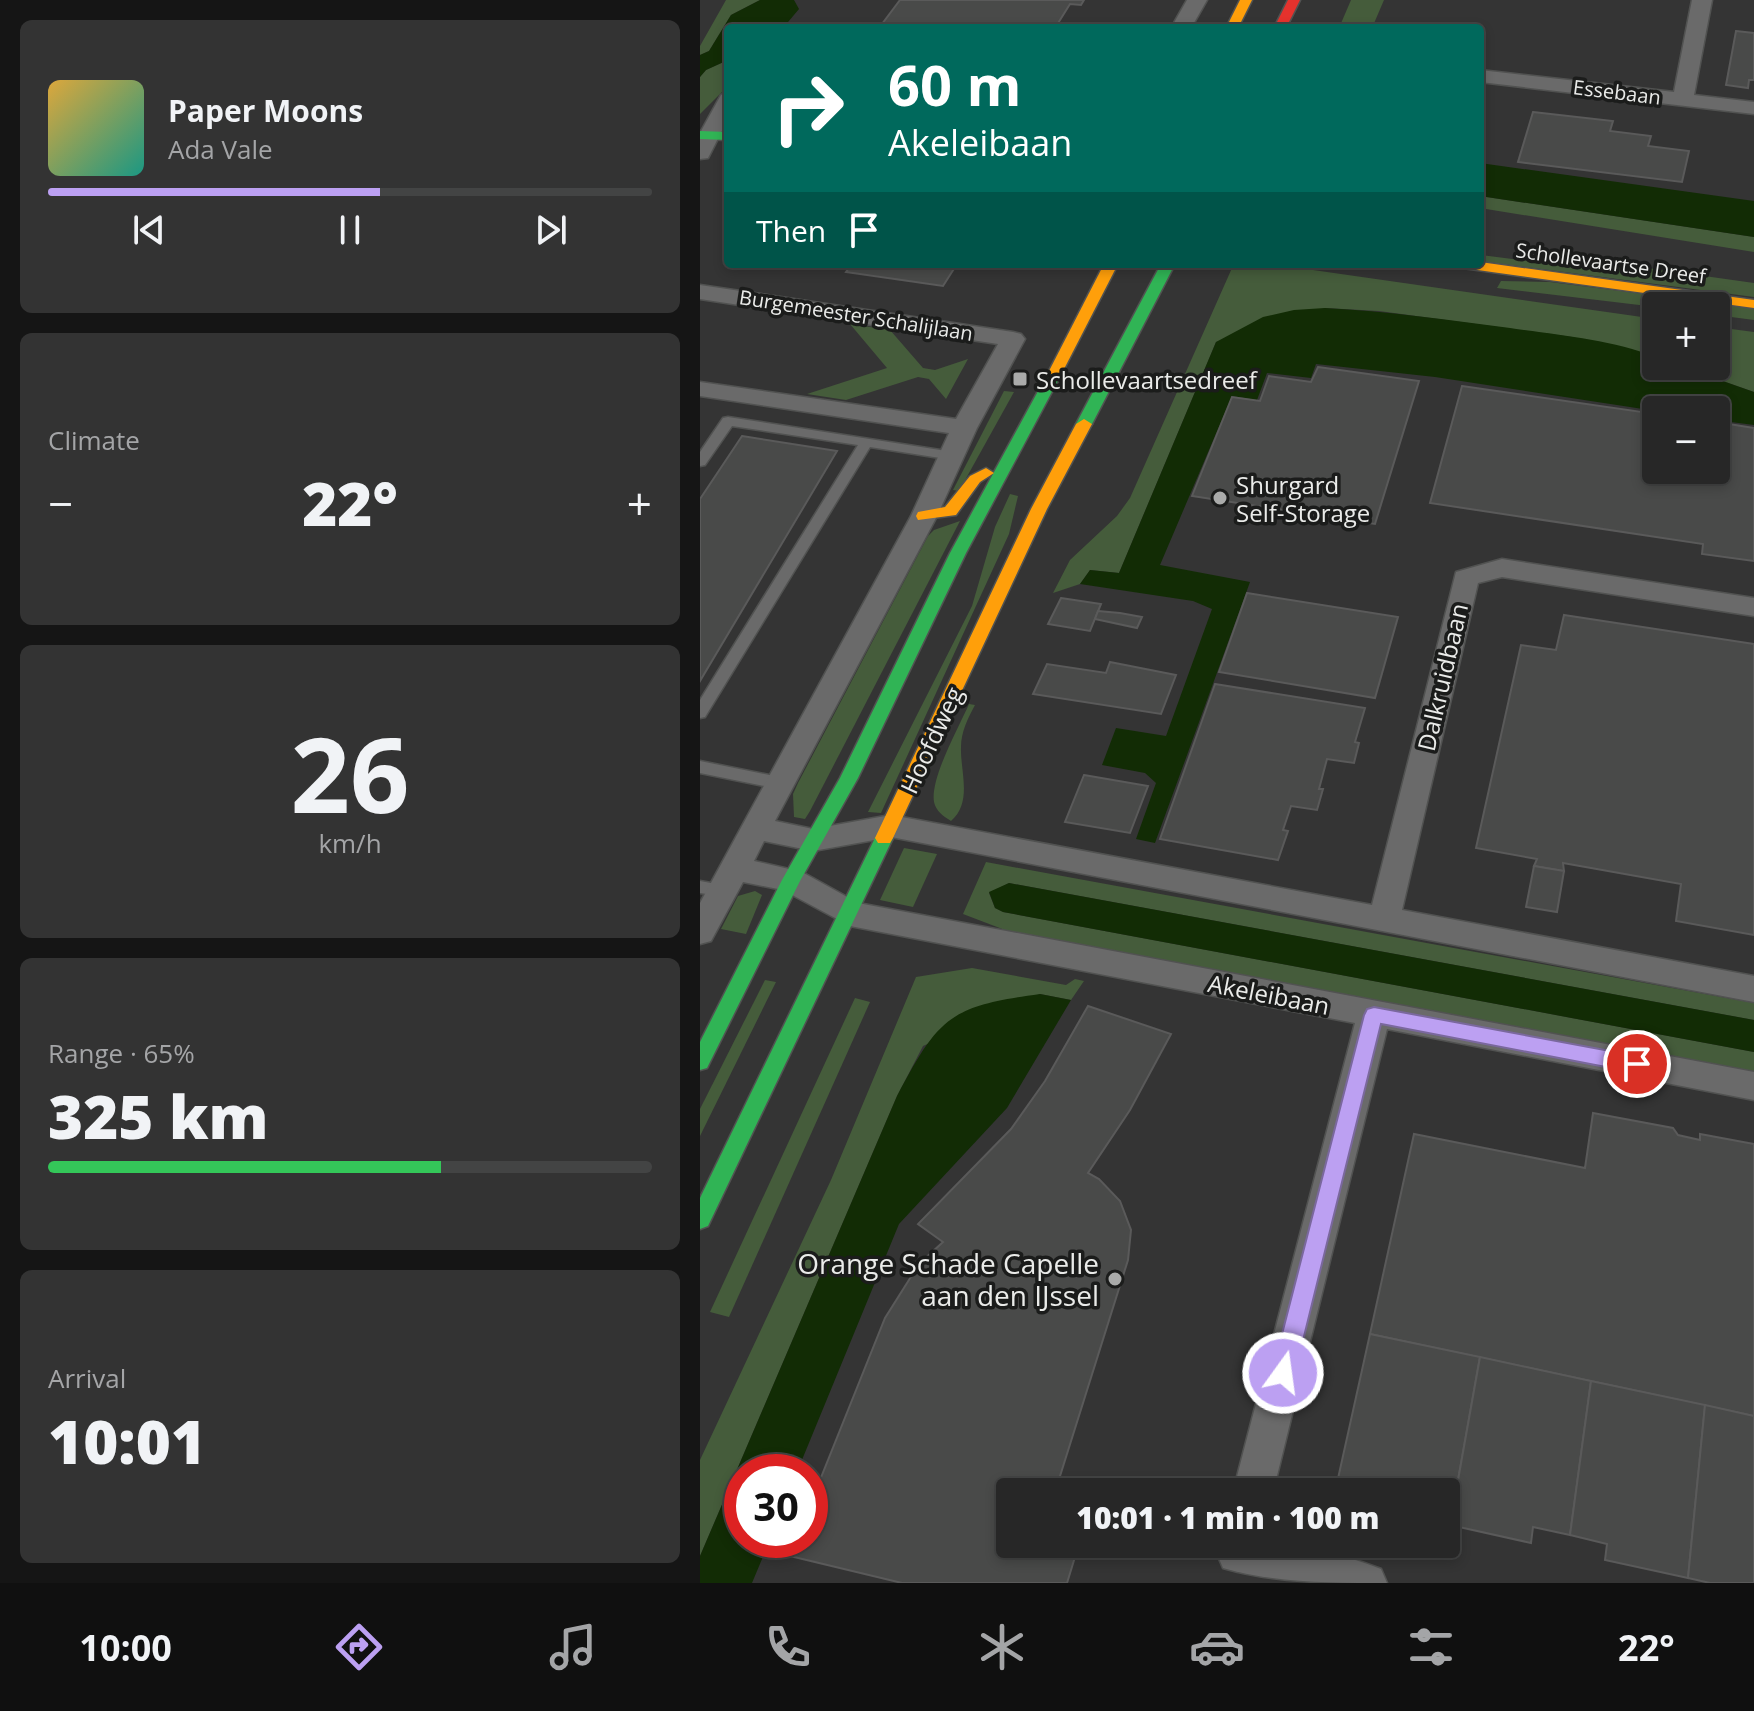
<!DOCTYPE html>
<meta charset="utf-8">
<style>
body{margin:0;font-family:"Open Sans",sans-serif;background:#333;color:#f1f3f6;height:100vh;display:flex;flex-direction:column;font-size:30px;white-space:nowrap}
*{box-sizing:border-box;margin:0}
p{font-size:26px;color:#a4a5a7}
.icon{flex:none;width:44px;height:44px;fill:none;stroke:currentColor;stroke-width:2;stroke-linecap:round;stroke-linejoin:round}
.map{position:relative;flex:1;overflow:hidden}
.sheet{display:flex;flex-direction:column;gap:20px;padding:20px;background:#151515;width:700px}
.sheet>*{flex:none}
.top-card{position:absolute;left:24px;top:24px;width:760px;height:244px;border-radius:8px;box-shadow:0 4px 12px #0003,0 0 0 2px #434444;background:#00695c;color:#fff;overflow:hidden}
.controls{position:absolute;left:942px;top:292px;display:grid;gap:16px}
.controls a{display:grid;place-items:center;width:88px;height:88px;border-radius:8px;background:#272727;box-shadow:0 4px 12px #0003,0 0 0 2px #434444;font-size:40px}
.speed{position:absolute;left:24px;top:1454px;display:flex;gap:16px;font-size:40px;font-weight:700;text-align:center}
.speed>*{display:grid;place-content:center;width:104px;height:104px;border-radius:50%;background:#272727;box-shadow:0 4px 12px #0003,0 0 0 2px #434444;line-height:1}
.speed .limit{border:12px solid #d22;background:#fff;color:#111}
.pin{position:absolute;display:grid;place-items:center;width:68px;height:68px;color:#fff;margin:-34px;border:4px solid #fff;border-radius:50%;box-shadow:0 2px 8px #0007}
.me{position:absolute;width:88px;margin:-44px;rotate:14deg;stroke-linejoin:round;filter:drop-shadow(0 0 6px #0008)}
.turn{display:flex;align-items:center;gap:28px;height:168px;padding:0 32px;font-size:36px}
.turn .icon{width:104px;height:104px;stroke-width:2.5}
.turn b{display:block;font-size:56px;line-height:68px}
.then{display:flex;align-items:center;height:76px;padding:0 32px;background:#0003;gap:16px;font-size:30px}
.big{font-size:60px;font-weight:800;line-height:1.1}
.sheet .card{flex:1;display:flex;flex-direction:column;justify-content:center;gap:12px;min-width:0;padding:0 28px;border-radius:12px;background:#333}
.sheet .dial{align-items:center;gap:0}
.dial b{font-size:104px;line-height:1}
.song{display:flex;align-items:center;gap:24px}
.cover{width:96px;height:96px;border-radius:12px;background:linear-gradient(135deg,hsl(40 70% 55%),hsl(170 70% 35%))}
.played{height:8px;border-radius:4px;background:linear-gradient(90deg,#bca0f2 55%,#434444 55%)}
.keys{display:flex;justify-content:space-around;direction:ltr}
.heat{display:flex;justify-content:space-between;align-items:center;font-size:44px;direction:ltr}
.charge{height:12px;border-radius:6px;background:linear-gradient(90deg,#34c759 65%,#434444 0)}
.trip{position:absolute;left:296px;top:1478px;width:464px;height:80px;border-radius:8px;background:#272727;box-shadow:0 4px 12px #0003,0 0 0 2px #434444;font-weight:800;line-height:80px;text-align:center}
.menu{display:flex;height:128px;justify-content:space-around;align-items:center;background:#101010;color:#a4a5a7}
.menu .icon{width:56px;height:56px}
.menu .current{color:#bca0f2}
.menu b{font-size:36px;color:#f1f3f6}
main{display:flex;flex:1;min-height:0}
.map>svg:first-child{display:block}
</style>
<main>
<section class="sheet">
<div class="card">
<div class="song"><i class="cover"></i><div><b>Paper Moons</b><p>Ada Vale</p></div></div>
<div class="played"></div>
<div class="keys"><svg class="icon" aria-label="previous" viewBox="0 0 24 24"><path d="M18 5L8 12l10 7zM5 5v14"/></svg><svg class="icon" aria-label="pause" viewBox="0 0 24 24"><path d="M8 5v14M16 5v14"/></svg><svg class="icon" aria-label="next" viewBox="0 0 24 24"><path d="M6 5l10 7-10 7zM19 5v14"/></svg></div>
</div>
<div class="card"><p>Climate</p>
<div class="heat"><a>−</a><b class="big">22°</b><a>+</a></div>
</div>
<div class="card dial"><b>26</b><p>km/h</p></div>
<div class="card"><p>Range · 65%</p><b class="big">325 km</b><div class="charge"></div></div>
<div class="card"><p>Arrival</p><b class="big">10:01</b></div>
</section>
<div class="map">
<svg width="1054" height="1583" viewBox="0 0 1054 1583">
<rect width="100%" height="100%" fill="#343434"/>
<g fill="#455c3b">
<polygon points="26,0 60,0 31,15 9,51 0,55 0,46"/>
<polygon points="651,0 684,0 672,28 639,28"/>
<polygon points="28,60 28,86 0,114 0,77 6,70"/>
<polygon points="780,196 1054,237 1054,252 780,208"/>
<polygon points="781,255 827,261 912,263 1054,283 1054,297 780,261"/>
<polygon points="592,267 956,319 956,357 872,337 679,311 625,308 516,342 419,573 390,570 380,584 353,593 370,560 417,516 430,498 532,268"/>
<polygon points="801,281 850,282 1054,308 1054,320 1016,315 1016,306 956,307 797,288"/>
<polygon points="150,324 190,330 223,368 235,370 268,359 246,399 229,379 218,377 146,400 107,394 187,368"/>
<polygon points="1016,327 1054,332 1054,392 980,366 1016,366"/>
<polygon points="304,391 314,392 259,491 253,490"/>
<polygon points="310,494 318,496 309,534 181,813 168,812 272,606 295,527"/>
<polygon points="260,521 110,811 105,819 94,817 93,794 98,783 228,536 234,530"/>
<path d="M269,704L275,705C268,718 261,732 261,747C260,771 273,802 251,821C243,816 236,811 234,802C230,778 259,727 269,704Z"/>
<polygon points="204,848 237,854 213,907 180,900"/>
<polygon points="286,862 1054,1003 1054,1020 309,883 289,893 295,908 303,912 1054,1052 1054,1072 318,935 263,914"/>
<polygon points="55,891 62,895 46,934 21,929 38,896"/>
<polygon points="272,968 366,985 375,979 384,981 371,1000 340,994 223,1046 197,1096 0,1556 0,1460 131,1180 216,977"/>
<polygon points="65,980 76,982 0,1136 0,1109"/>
<polygon points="155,998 170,1002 29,1317 10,1312"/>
</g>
<g fill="#122c05">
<polygon points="60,0 94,0 99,9 83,28 28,28 28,60 6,70 0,77 0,55 9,51 31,15"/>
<polygon points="780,163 1054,201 1054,237 780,196"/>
<path d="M625,308C687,311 749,320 810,328C858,335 910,339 956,357V366H980L1054,392V425L1016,420V410L956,411L735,377L616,364L611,378L567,373L557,400L532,396L460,565L550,582L455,843L436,839L456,783L445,773L402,765L416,728L466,736L512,609L493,601L380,584L390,570L419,573L516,342L563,317L594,310Z"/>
<polygon points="309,883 1054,1020 1054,1052 303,912 295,908 289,892"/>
<path d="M340,994L371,1000L307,1108L199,1224L97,1472H42V1540H70L52,1583H0V1556L197,1096C239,1016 251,1006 340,994Z"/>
</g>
<g fill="#494a49" stroke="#5a5a5a" stroke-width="2">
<polygon points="200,0 384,0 381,5 370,4 355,28 179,28"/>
<polygon points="1036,31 1054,33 1054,80 1049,80 1048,88 1026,85"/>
<polygon points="833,112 913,121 910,131 951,136 948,146 989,151 982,182 818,162"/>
<polygon points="152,264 257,264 243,286 146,272"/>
<polygon points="618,367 719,381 675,524 492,496 532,397 560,401 569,376 611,382"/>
<polygon points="762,386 956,414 956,470 1016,470 1016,422 1054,428 1054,561 1002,554 1003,544 730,503"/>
<polygon points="42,436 137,451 0,681 0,499"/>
<polygon points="547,593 698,617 675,698 519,672"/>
<polygon points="361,598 401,604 390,631 348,624"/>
<polygon points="398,611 420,613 442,617 437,628 395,619"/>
<polygon points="864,615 1054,644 1054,935 976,921 981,884 863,863 864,871 834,866 837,859 776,848 821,645 856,650"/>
<polygon points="410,662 476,675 461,714 333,694 347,664 406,673"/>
<polygon points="515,684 665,708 655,742 659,743 654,763 627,759 619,789 623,789 617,810 591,806 583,830 588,831 578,860 460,839"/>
<polygon points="384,775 448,786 430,833 365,822"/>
<polygon points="834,866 864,871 857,912 826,907"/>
<polygon points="388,1006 471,1034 430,1110 388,1173 399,1179 420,1201 431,1230 428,1260 355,1492 310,1492 310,1544 379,1544 367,1583 202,1583 90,1556 96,1540 110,1540 110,1505 185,1318 219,1264 243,1242 218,1224 311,1129 345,1081"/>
<polygon points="893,1113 973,1128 978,1135 1000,1140 1000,1134 1054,1144 1054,1416 670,1334 714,1134 885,1168"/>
<polygon points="670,1334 780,1357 750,1525 746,1523 746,1492 673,1492 637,1483"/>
<polygon points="780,1357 891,1381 870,1535 833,1527 831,1543 750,1525"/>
<polygon points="891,1381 1005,1405 988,1578 905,1560 907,1544 870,1535"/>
<polygon points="1005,1405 1054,1416 1054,1583 1010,1583 988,1578"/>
</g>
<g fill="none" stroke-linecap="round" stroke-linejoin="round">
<defs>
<g id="lane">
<polygon points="28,417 253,452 260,456 253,460 170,447 5,717 0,718 0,700 158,445 32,426 5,465 0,466 0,452 23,418"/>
<polygon points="0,761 79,777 87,783 79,789 0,773"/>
<polygon points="0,881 27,886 29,890 27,894 21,896 0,893"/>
</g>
<g id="street">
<polygon points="487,0 507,0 491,28 471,28"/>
<polygon points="992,0 1012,0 994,95 1054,102 1054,114 780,82 780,70 974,92"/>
<polygon points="28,93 28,119 8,158 0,159 0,133 21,95"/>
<polygon points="0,285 313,332 321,334 325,339 277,428 237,516 75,821 113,829 191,815 672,905 756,572 802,559 1054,598 1054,616 802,577 778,583 702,910 1054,976 1054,1002 191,837 113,851 64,841 54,861 102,872 158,903 1054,1072 1054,1100 687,1029 573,1492 533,1492 655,1023 150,926 83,890 43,882 11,941 0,944 0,903 211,516 249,433 0,396 0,382 256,419 298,344 0,299"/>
<path d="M520,1544C574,1544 630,1548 681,1569L687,1583C632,1583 575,1583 523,1568L517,1554Z"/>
</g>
<g id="fast">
<polygon points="0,131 28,132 28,140 0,139"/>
<polygon points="461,264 475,264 392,424 389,427 379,427 376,424"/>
<polygon points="356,367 363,371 266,553 158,778 100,881 7,1068 0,1070 0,1042 82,880 140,778 250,553 349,371"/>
<polygon points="184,831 190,833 193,838 8,1226 0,1229 0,1198 175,838 178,833"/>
</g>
<g id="slow">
<polygon points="540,0 552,0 538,28 526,28"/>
<polygon points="780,262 1054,300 1054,308 763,268 756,264"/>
<polygon points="404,264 418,264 363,371 361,374 351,374 349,371"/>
<polygon points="384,419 392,424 347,509 193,838 190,843 178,843 175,838 331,509 376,424"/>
<polygon points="286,468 294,473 280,482 256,515 218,520 216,516 218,512 245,507 270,476"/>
</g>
<polygon id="jam" points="588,0 600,0 586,28 574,28"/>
</defs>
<use href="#lane" stroke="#515251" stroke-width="3"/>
<use href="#street" stroke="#515251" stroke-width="3"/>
<use href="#fast" stroke="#515251" stroke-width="3"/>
<use href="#slow" stroke="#515251" stroke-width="3"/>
<use href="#jam" stroke="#515251" stroke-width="3"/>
<use href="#lane" fill="#6a6a6a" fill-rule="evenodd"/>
<use href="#street" fill="#6a6a6a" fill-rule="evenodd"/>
<use href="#fast" fill="#30b455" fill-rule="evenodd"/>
<use href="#slow" fill="#ff9f0a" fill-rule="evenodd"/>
<use href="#jam" fill="#e5322d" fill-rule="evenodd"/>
</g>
<polygon fill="#bca0f2" stroke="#7a689d" stroke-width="2" points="674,1007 937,1056 944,1059 947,1064 944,1070 937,1073 681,1024 595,1373 591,1380 583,1383 575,1380 572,1373 664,1015 667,1009"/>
<g fill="#aaabaa" stroke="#1b1c1b" stroke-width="3">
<rect x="312" y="371" width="16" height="16" rx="4"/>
<circle cx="520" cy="498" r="8"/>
<circle cx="415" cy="1279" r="8"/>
</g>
<g text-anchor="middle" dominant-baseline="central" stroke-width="7" stroke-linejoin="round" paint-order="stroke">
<g font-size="20" fill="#eaebe9" stroke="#1b1c1b">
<text transform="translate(917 92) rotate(7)">Essebaan</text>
<text transform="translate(911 263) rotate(8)">Schollevaartse Dreef</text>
<text transform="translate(156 315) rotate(9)">Burgemeester Schalijlaan</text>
</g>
<g font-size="24" fill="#eaebe9" stroke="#1b1c1b" text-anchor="start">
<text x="336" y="379">Schollevaartsedreef</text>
<text x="536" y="484">Shurgard<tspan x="536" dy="28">Self-Storage</tspan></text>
</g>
<g font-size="24" fill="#eaebe9" stroke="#1b1c1b">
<text transform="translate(742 677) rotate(-77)">Dalkruidbaan</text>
<text transform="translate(231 740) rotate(-65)">Hoofdweg</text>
<text transform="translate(569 994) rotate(11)">Akeleibaan</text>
</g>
<g font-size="28" fill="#eaebe9" stroke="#1b1c1b" text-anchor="end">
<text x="399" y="1263">Orange Schade Capelle<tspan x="399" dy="32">aan den IJssel</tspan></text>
</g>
</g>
</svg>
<div class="controls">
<a>+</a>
<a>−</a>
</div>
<div class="speed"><div class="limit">30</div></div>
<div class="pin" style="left:937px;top:1064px;background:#d93025"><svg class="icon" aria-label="arrive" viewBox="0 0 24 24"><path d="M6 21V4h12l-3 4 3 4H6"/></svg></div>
<svg class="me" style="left:583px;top:1373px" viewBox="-20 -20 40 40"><circle r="17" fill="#bca0f2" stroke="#fff" stroke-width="3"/><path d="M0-11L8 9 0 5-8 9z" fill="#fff"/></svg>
<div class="trip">10:01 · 1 min · 100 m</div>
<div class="top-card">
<div class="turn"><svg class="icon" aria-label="right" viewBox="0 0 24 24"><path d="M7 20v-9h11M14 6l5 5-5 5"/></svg><div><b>60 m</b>Akeleibaan</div></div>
<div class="then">Then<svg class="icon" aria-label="arrive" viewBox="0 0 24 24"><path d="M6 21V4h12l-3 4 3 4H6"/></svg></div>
</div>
</div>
</main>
<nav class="menu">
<b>10:00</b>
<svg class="icon current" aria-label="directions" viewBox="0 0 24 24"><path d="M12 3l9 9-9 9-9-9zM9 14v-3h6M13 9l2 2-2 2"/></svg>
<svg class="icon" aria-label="music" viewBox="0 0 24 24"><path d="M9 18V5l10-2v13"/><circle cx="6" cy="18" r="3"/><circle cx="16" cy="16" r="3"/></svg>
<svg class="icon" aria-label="phone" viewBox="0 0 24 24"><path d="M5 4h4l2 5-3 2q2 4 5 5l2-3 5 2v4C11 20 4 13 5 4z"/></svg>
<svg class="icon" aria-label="climate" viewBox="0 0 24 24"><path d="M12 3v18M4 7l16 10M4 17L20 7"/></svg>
<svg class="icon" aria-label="car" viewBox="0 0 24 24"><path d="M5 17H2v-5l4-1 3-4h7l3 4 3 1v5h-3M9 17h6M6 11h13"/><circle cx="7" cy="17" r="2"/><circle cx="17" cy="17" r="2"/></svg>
<svg class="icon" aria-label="filters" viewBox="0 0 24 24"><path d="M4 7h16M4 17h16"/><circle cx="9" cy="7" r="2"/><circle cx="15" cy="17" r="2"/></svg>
<b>22°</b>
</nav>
